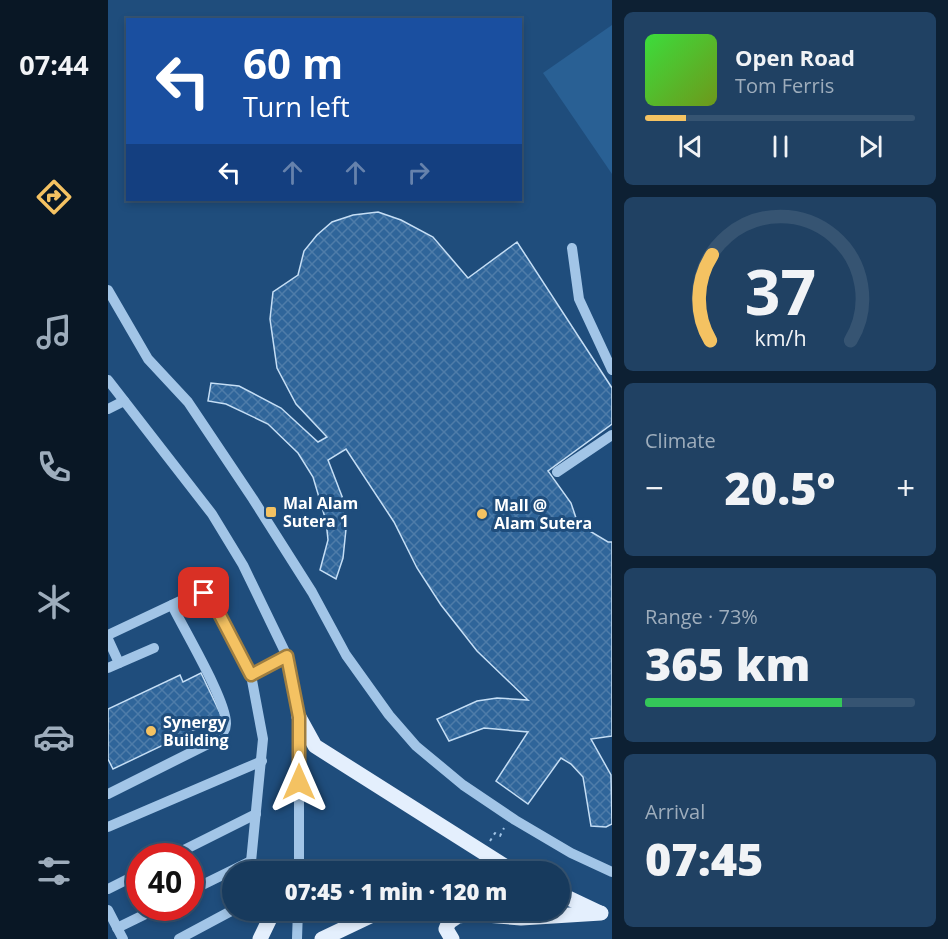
<!DOCTYPE html>
<meta charset="utf-8">
<style>
body{margin:0;font-family:"Open Sans",sans-serif;background:#204163;color:#f1f3f6;height:100vh;display:flex;flex-direction:column;font-size:22px;white-space:nowrap}
*{box-sizing:border-box;margin:0}
p{font-size:20px;color:#9eadbc}
.icon{flex:none;width:33px;height:33px;fill:none;stroke:currentColor;stroke-width:2;stroke-linecap:round;stroke-linejoin:round}
.map{position:relative;flex:1;overflow:hidden}
.panel{display:flex;flex-direction:column;gap:12px;padding:12px;background:#0d2033;width:336px}
.panel>*{flex:none}
.guide{position:absolute;left:18px;top:18px;width:396px;height:183px;border-radius:0px;box-shadow:0 3px 9px #0003,0 0 0 2px #365472;background:#1a4fa0;color:#fff;overflow:hidden}
.speed{position:absolute;left:18px;top:843px;display:flex;gap:12px;font-size:30px;font-weight:700;text-align:center}
.speed>*{display:grid;place-content:center;width:78px;height:78px;border-radius:50%;background:#173a5d;box-shadow:0 3px 9px #0003,0 0 0 2px #365472;line-height:1}
.speed .limit{border:9px solid #d22;background:#fff;color:#111}
.pin{position:absolute;display:grid;place-items:center;width:51px;height:51px;color:#fff;margin:-26px;border-radius:12px;box-shadow:0 3px 9px #0006}
.me{position:absolute;width:66px;margin:-33px;rotate:0deg;stroke-linejoin:round;filter:drop-shadow(0 0 4px #0008)}
.turn{display:flex;align-items:center;gap:21px;height:126px;padding:0 18px;font-size:27px}
.turn .icon{width:78px;height:78px;stroke-width:2.5}
.turn b{display:block;font-size:42px;line-height:51px}
.lanes{display:flex;align-items:center;height:57px;padding:0 18px;background:#0003;justify-content:center;gap:30px;direction:ltr}
.lanes .off{opacity:.35}
.big{font-size:45px;font-weight:800;line-height:1.1}
.panel .tile{flex:1;display:flex;flex-direction:column;justify-content:center;gap:9px;min-width:0;padding:0 21px;border-radius:9px;background:#204163}
.panel .dial{align-items:center;gap:0}
.dial svg{height:156px;overflow:visible;fill:none;stroke:#365472;stroke-width:7;stroke-linecap:round;text-anchor:middle}
.dial text{fill:#f1f3f6;stroke:none}
.song{display:flex;align-items:center;gap:18px}
.cover{width:72px;height:72px;border-radius:9px;background:linear-gradient(135deg,hsl(120 70% 55%),hsl(80 70% 35%))}
.played{height:6px;border-radius:3px;background:linear-gradient(90deg,#f4c262 15%,#365472 15%)}
.keys{display:flex;justify-content:space-around;direction:ltr}
.heat{display:flex;justify-content:space-between;align-items:center;font-size:33px;direction:ltr}
.charge{height:9px;border-radius:4px;background:linear-gradient(90deg,#34c759 73%,#365472 0)}
.trip{position:absolute;left:114px;top:861px;width:348px;height:60px;border-radius:30px;background:#173a5d;box-shadow:0 3px 9px #0003,0 0 0 2px #365472;font-weight:800;line-height:60px;text-align:center}
main{display:flex;flex:1;min-height:0}
.tab-bar{display:flex;flex-direction:column;width:108px;justify-content:space-around;align-items:center;background:#091725;color:#9eadbc}
.tab-bar .icon{width:42px;height:42px}
.tab-bar .current{color:#f4c262}
.tab-bar b{font-size:27px;color:#f1f3f6}
.map>svg:first-child{display:block}
</style>
<main>
<nav class="tab-bar">
<b>07:44</b>
<svg class="icon current" aria-label="directions" viewBox="0 0 24 24"><path d="M12 3l9 9-9 9-9-9zM9 14v-3h6M13 9l2 2-2 2"/></svg>
<svg class="icon" aria-label="music" viewBox="0 0 24 24"><path d="M9 18V5l10-2v13"/><circle cx="6" cy="18" r="3"/><circle cx="16" cy="16" r="3"/></svg>
<svg class="icon" aria-label="phone" viewBox="0 0 24 24"><path d="M5 4h4l2 5-3 2q2 4 5 5l2-3 5 2v4C11 20 4 13 5 4z"/></svg>
<svg class="icon" aria-label="climate" viewBox="0 0 24 24"><path d="M12 3v18M4 7l16 10M4 17L20 7"/></svg>
<svg class="icon" aria-label="car" viewBox="0 0 24 24"><path d="M5 17H2v-5l4-1 3-4h7l3 4 3 1v5h-3M9 17h6M6 11h13"/><circle cx="7" cy="17" r="2"/><circle cx="17" cy="17" r="2"/></svg>
<svg class="icon" aria-label="filters" viewBox="0 0 24 24"><path d="M4 7h16M4 17h16"/><circle cx="9" cy="7" r="2"/><circle cx="15" cy="17" r="2"/></svg>
</nav>
<div class="map">
<svg width="504" height="939" viewBox="0 0 504 939">
<defs>
<pattern id="building-cross-hatch" width="8" height="8" patternUnits="userSpaceOnUse" patternTransform="scale(1.5)"><rect width="8" height="8" fill="#2f659a"/><path d="M0 0l8 8M0 8l8-8" fill="none" stroke="#4e7ca9"/></pattern>
</defs>
<rect width="100%" height="100%" fill="#1f4d7c"/>
<polygon fill="#296094" points="504,25 504,174 435,73"/>
<g fill="url(#building-cross-hatch)" stroke="#c5def5" stroke-width="1.5">
<polygon points="270,212 293,220 325,237 360,278 409,242 504,388 504,424 440,471 463,503 470,524 500,542 504,542 504,736 483,739 503,775 504,824 498,827 483,826 475,777 463,764 453,758 420,804 388,781 420,732 376,728 341,741 329,719 369,701 389,698 420,700 369,651 333,605 309,568 286,522 238,449 220,460 235,499 238,529 235,558 228,579 212,570 220,540 218,521 205,477 190,453 160,424 118,404 100,401 103,383 131,386 173,408 210,442 219,437 188,404 169,368 162,319 165,292 190,275 196,251 209,235 224,222 245,215"/>
<polygon points="93,673 114,717 5,769 0,759 0,709 72,675 75,682"/>
</g>
<g fill="none" stroke-linecap="round" stroke-linejoin="round">
<g stroke="#a2c5e7" stroke-width="2" stroke-dasharray="3 4.5" stroke-linecap="butt">
<polyline points="382,841 387,833 392,836 396,828"/>
<polyline points="355,872 356,859"/>
</g>
<g stroke="#a2c5e7" stroke-width="10">
<polyline points="464,248 471,299 504,370"/>
<polyline points="0,290 40,359 80,402 145,499 204,592 238,655 281,715 308,746 355,785 407,820 463,853 504,872"/>
<polyline points="0,380 104,514 135,565 179,656 191,717 191,872"/>
<polyline points="0,409 16,401"/>
<polyline points="449,472 504,435"/>
<polyline points="0,635 87,594 96,593 102,596 143,675 155,739 142,872"/>
<polyline points="0,639 11,663"/>
<polyline points="0,668 46,648"/>
<polyline points="143,675 179,656"/>
<path d="M0,794L108,740C113,735 118,731 118,724C119,701 76,630 64,605"/>
<polyline points="0,827 154,761"/>
<polyline points="64,856 148,814"/>
<polyline points="0,889 32,873"/>
<polyline points="82,891 143,861"/>
<polyline points="0,910 15,939"/>
<polyline points="9,928 50,908"/>
<polyline points="71,939 125,910"/>
<polyline points="189,939 190,910"/>
</g>
<g stroke="#e4effd" stroke-width="15">
<polyline points="191,717 207,746 406,872"/>
<polyline points="452,894 490,912"/>
<polyline points="152,939 166,910"/>
<polyline points="214,939 275,910"/>
<polyline points="344,939 338,929 341,922 350,916 366,914 413,918 493,913"/>
</g>
</g>
<g fill="none" stroke-linecap="round" stroke-linejoin="round">
<defs>
<polyline id="route" points="96,593 102,596 143,675 179,656 191,717 191,782"/>
</defs>
<use href="#route" stroke="#9f7e40" stroke-width="15"/>
<use href="#route" stroke="#f4c262" stroke-width="10"/>
</g>
<g fill="#f4c262" stroke="#1f4d7c" stroke-width="2">
<rect x="157" y="506" width="12" height="12" rx="3"/>
<circle cx="374" cy="514" r="6"/>
<circle cx="43" cy="731" r="6"/>
</g>
<g text-anchor="middle" dominant-baseline="central" stroke-width="6" stroke-linejoin="round" paint-order="stroke">
<g font-size="16" font-weight="bold" fill="#fff" stroke="#1f4d7c" text-anchor="start">
<text x="175" y="503">Mal Alam<tspan x="175" dy="18">Sutera 1</tspan></text>
<text x="386" y="505">Mall @<tspan x="386" dy="18">Alam Sutera</tspan></text>
<text x="55" y="722">Synergy<tspan x="55" dy="18">Building</tspan></text>
</g>
</g>
</svg>
<div class="speed"><div class="limit">40</div></div>
<div class="pin" style="left:96px;top:593px;background:#d93025"><svg class="icon" aria-label="arrive" viewBox="0 0 24 24"><path d="M6 21V4h12l-3 4 3 4H6"/></svg></div>
<svg class="me" style="left:191px;top:782px" viewBox="-20 -20 40 40"><path d="M0-17L14 15 0 8-14 15z" fill="#f4c262" stroke="#fff" stroke-width="4"/></svg>
<div class="trip">07:45 · 1 min · 120 m</div>
<div class="guide">
<div class="turn"><svg class="icon" aria-label="left" viewBox="0 0 24 24"><path d="M17 20v-9H6M10 6l-5 5 5 5"/></svg><div><b>60 m</b>Turn left</div></div>
<div class="lanes"><svg class="icon" aria-label="left" viewBox="0 0 24 24"><path d="M17 20v-9H6M10 6l-5 5 5 5"/></svg><svg class="icon off" aria-label="ahead" viewBox="0 0 24 24"><path d="M12 20V5M6 11l6-6 6 6"/></svg><svg class="icon off" aria-label="ahead" viewBox="0 0 24 24"><path d="M12 20V5M6 11l6-6 6 6"/></svg><svg class="icon off" aria-label="right" viewBox="0 0 24 24"><path d="M7 20v-9h11M14 6l5 5-5 5"/></svg></div>
</div>
</div>
<section class="panel">
<div class="tile">
<div class="song"><i class="cover"></i><div><b>Open Road</b><p>Tom Ferris</p></div></div>
<div class="played"></div>
<div class="keys"><svg class="icon" aria-label="previous" viewBox="0 0 24 24"><path d="M18 5L8 12l10 7zM5 5v14"/></svg><svg class="icon" aria-label="pause" viewBox="0 0 24 24"><path d="M8 5v14M16 5v14"/></svg><svg class="icon" aria-label="next" viewBox="0 0 24 24"><path d="M6 5l10 7-10 7zM19 5v14"/></svg></div>
</div>
<div class="tile dial"><svg viewBox="0 0 100 80">
<path d="M14 69A42 42 0 1 1 86 69"/>
<path d="M14 69A42 42 0 0 1 15 25" stroke="#f4c262"/>
<text x="50" y="56" font-size="32" font-weight="700">37</text>
<text x="50" y="72" font-size="11">km/h</text>
</svg></div>
<div class="tile"><p>Climate</p>
<div class="heat"><a>−</a><b class="big">20.5°</b><a>+</a></div>
</div>
<div class="tile"><p>Range · 73%</p><b class="big">365 km</b><div class="charge"></div></div>
<div class="tile"><p>Arrival</p><b class="big">07:45</b></div>
</section>
</main>
